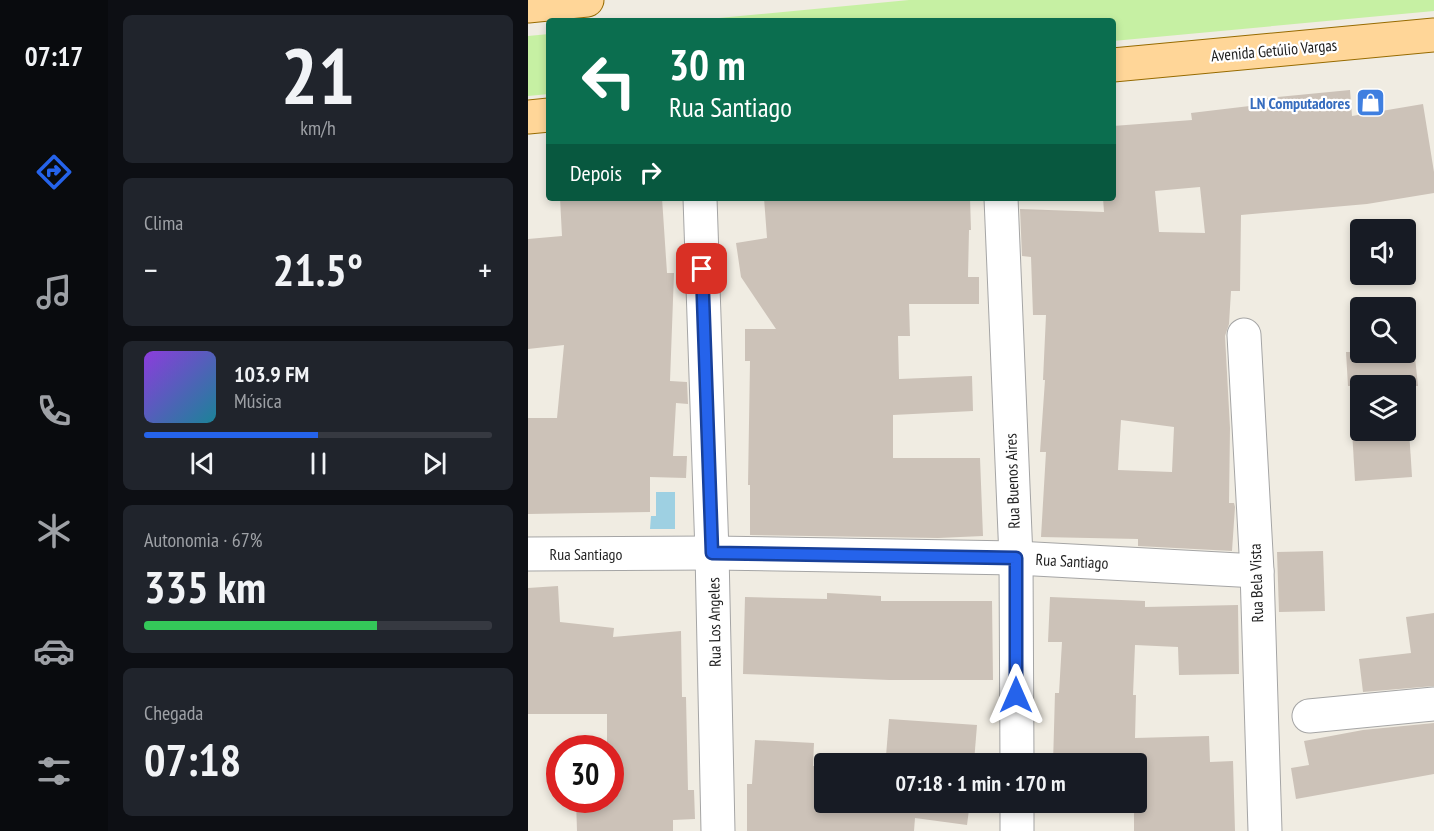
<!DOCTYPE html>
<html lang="pt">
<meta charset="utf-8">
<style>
body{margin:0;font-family:"PT Sans Narrow",sans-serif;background:#20242c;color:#f1f3f6;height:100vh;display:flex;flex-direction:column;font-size:22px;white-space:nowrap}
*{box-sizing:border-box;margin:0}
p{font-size:20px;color:#9ea1a6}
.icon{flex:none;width:33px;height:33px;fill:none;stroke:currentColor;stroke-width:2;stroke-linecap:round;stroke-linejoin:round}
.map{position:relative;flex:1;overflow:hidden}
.side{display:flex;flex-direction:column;gap:15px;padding:15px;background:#0d0f14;width:420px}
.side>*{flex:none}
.guide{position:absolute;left:18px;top:18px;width:570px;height:183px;border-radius:6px;box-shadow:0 3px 9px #0003;background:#0b6e4f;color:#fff;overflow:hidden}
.buttons{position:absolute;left:822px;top:219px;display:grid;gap:12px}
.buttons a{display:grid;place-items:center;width:66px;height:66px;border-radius:6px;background:#171b24;box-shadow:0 3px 9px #0003;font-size:30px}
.speed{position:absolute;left:18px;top:735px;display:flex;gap:12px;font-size:30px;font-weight:700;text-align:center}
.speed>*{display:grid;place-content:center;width:78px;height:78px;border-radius:50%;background:#171b24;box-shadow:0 3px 9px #0003;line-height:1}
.speed .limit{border:9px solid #d22;background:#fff;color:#111}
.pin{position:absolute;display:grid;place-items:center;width:51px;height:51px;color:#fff;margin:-26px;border-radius:12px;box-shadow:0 3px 9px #0006}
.me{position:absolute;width:66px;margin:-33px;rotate:0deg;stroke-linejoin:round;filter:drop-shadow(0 0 4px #0008)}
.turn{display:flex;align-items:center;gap:21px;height:126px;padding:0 24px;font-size:27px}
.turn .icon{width:78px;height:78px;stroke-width:2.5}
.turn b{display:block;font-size:42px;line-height:51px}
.then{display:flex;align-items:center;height:57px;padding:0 24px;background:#0003;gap:12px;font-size:22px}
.big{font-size:45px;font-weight:700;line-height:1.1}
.side .card{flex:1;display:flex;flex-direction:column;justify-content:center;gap:9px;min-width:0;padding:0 21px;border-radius:9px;background:#20242c}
.side .dial{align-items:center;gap:0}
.dial b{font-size:78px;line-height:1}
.song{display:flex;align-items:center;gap:18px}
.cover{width:72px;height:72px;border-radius:9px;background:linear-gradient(135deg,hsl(270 70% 55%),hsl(190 70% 35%))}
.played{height:6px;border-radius:3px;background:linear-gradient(90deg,#2563eb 50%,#363941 50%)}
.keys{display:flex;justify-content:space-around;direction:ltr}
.heat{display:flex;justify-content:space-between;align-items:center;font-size:33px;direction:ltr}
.charge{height:9px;border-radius:4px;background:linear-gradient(90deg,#34c759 67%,#363941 0)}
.trip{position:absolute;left:286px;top:753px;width:333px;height:60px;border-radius:6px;background:#171b24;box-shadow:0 3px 9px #0003;font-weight:700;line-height:60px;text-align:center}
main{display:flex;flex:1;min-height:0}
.tab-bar{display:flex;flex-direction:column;width:108px;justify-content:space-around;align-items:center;background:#090b0e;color:#9ea1a6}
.tab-bar .icon{width:42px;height:42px}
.tab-bar .current{color:#2563eb}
.tab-bar b{font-size:27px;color:#f1f3f6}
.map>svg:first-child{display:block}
</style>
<main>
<nav class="tab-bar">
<b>07:17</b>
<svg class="icon current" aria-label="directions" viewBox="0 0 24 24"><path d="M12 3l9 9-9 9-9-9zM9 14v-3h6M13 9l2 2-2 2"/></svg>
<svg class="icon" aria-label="music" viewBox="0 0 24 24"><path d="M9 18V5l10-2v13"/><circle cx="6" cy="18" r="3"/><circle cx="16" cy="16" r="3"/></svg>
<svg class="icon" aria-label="phone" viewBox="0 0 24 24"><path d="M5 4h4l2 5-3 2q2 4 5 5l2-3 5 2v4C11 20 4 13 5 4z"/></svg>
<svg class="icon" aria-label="climate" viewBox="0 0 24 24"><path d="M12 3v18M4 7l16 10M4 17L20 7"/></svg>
<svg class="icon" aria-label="car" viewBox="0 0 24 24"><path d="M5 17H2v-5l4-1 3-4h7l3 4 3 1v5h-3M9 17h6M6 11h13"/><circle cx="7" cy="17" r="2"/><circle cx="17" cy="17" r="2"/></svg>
<svg class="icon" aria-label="filters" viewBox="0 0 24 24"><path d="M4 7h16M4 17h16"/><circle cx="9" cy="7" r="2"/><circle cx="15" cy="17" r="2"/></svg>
</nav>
<section class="side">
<div class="card dial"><b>21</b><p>km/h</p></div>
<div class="card"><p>Clima</p>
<div class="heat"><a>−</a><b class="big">21.5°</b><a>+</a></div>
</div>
<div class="card">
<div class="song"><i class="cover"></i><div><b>103.9 FM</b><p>Música</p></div></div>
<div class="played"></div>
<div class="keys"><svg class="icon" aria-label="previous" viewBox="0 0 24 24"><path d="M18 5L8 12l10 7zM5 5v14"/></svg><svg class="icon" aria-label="pause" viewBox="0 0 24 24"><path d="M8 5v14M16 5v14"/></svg><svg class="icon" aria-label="next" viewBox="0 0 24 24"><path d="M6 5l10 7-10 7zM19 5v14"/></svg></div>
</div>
<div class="card"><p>Autonomia · 67%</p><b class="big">335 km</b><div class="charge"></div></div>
<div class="card"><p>Chegada</p><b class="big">07:18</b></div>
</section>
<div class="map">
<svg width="906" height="831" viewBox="0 0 906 831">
<rect width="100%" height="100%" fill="#f0ece2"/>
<g fill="#c6f0a3">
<polygon points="381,0 906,0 906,11 585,41 585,21 159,21"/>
<polygon points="21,34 21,94 0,96 0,36"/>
</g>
<polygon fill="#9ed0e2" points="128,492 147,492 147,529 122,529 123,516 128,516"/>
<g fill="#ccc2b8" fill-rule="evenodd">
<path d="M822,90L824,116L895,104L906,172V193L839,204L713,215L712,291H703L701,324L697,336L702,428L701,503H706L707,507L704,551L610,546V539L513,537L518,452H512L517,380H515L518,315H505L503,257L494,256L492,209L576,212L575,198H585V126L664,120L663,113L730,105V99ZM672,187L677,233L631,232L627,191ZM593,420L646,427L644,472L590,470Z"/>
<polygon points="32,198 134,198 139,273 146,273 142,381 159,382 160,404 148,403 145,456 159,456 158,478 122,477 122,512 0,514 0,418 29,418 36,345 0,349 0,239 34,236"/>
<polygon points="236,198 442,198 443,230 441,230 440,277 451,277 451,304 381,304 382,336 370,336 371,379 444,376 445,411 365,415 365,458 452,458 455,536 410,538 222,535 222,485 220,485 222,361 217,361 217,329 248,329 213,277 208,243 239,238"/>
<polygon points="818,352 873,352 873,359 887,357 890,386 820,386"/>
<polygon points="824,430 881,430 884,477 827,481"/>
<polygon points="795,551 797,611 751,612 749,552"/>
<polygon points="30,586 32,622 86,628 85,637 153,631 154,697 158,697 160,790 166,790 167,819 145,820 145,831 49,831 48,800 82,800 82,748 79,748 79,714 0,714 0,588"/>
<polygon points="299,593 353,596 353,601 464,601 465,680 361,680 215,674 217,597 299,599"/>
<polygon points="522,597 617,601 617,607 710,605 711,674 651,675 650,647 607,645 605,695 608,695 607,738 681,736 682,762 705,761 707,831 606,831 606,806 570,805 570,802 609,802 609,764 525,764 527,693 531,693 534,642 520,642"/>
<polygon points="906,613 906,686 835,692 831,659 883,653 878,617"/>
<polygon points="361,719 449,725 446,762 358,756"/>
<polygon points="906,723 906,774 768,799 763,768 781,765 776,741 835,730"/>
<polygon points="227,740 286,743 285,766 297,766 297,802 442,802 439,825 387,818 386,831 219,831 219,784 224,784"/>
</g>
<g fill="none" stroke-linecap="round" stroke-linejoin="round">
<defs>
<g id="minor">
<polyline points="172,198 184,553 190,831"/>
<polyline points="473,198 488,558 489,764"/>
<polyline points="716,335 729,571 737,831"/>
<polyline points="0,554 184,553 488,558 729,571"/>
<polyline points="781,716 906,704"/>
<polyline points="489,802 489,831"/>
</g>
<g id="major">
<polyline points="0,6 59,0"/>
<polyline points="585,65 906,35"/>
<polyline points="0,117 21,115"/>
</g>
</defs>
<use href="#minor" stroke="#a5a5a5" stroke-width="35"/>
<use href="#major" stroke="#976b00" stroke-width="35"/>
<use href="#minor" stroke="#fff" stroke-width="33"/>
<use href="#major" stroke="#ffd698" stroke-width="33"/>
</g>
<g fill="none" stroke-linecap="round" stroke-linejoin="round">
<defs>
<polyline id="route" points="174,269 184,553 488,558 488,695"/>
</defs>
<use href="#route" stroke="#184099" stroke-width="15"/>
<use href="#route" stroke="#2563eb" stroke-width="10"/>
</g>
<defs>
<symbol id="shop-square" viewBox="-11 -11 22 22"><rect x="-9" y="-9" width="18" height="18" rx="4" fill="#3f7fe0" stroke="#fff"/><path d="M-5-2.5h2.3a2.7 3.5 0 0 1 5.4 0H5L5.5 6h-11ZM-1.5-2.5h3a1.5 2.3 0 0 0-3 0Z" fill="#fff"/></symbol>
</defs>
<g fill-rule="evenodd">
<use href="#shop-square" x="826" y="86" width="33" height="33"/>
</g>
<g text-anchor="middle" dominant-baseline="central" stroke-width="4.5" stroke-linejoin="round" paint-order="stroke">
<g font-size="16" fill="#1e1e1e" stroke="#fff">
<text transform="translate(746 50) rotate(-5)">Avenida Getúlio Vargas</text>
<text transform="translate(484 481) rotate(-92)">Rua Buenos Aires</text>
<text x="58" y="554">Rua Santiago</text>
<text transform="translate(544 561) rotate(3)">Rua Santiago</text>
<text transform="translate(728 583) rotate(-92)">Rua Bela Vista</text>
<text transform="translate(186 622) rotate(-91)">Rua Los Angeles</text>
</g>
<g font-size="16" font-weight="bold" fill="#366cbe" stroke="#fff" text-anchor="end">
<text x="822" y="103">LN Computadores</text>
</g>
</g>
</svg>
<div class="buttons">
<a><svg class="icon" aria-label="sound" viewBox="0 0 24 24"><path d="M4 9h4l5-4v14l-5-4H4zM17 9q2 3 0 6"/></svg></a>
<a><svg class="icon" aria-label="search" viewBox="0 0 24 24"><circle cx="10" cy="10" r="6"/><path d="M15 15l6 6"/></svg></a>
<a><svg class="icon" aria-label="layers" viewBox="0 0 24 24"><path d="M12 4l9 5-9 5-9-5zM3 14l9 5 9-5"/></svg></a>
</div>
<div class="speed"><div class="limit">30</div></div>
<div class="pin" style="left:174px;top:269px;background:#d93025"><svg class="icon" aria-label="arrive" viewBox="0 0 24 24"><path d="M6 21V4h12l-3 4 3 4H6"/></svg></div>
<svg class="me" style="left:488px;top:695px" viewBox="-20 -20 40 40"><path d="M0-17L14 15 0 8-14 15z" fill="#2563eb" stroke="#fff" stroke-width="4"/></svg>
<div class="trip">07:18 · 1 min · 170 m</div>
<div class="guide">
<div class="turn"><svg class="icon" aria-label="left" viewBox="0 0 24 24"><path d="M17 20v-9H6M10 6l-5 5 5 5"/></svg><div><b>30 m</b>Rua Santiago</div></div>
<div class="then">Depois<svg class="icon" aria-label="right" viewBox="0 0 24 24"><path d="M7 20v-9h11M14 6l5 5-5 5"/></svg></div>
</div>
</div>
</main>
